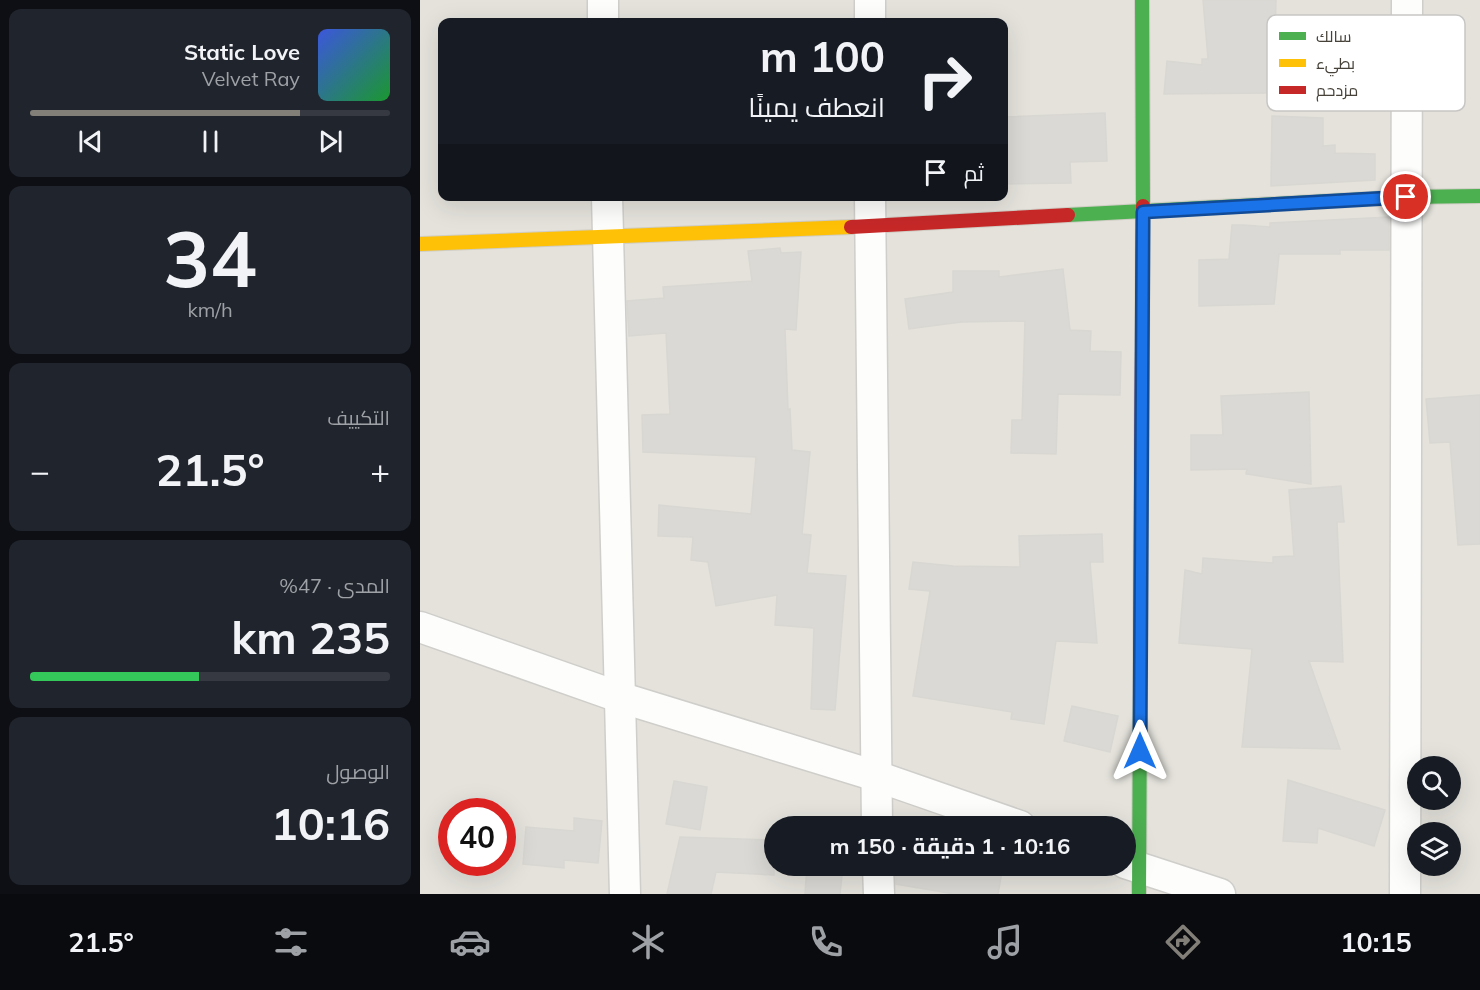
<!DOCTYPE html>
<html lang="ar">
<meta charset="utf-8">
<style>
body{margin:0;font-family:Mulish,Cairo,sans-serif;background:#20242c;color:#f1f3f6;direction:rtl;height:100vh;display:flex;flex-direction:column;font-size:22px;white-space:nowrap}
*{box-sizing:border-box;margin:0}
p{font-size:20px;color:#9ea1a6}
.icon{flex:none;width:33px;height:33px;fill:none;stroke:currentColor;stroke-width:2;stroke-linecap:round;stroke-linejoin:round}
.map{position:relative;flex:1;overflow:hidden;direction:ltr}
.side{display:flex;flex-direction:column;gap:9px;padding:9px;background:#0d0f14;width:420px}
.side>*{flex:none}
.hud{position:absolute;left:18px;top:18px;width:570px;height:183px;border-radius:12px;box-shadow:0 6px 24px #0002;direction:rtl;background:#171b24;color:#f1f3f6;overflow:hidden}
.fabs{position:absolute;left:987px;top:756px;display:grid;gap:12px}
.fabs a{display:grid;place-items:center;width:54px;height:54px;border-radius:50%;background:#171b24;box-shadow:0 6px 24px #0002;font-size:30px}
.speed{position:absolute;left:18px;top:798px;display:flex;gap:12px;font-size:30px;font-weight:700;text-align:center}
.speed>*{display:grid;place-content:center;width:78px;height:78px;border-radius:50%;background:#171b24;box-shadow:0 6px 24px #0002;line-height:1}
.speed .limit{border:9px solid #d22;background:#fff;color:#111}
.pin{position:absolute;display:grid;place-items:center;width:51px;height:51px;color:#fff;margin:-26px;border:3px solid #fff;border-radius:50%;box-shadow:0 2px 6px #0007}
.me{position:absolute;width:66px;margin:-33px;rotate:0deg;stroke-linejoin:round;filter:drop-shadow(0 0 4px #0008)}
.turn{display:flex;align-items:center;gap:21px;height:126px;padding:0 24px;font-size:27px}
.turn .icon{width:78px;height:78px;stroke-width:2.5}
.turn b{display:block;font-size:42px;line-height:51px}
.then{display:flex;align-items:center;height:57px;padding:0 24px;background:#0003;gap:12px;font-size:22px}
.big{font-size:45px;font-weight:700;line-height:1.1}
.side .tile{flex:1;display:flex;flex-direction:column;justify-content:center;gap:9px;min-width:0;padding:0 21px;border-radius:12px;background:#20242c}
.side .dial{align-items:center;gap:0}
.dial b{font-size:78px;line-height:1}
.song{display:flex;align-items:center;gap:18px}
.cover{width:72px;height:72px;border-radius:9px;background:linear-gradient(135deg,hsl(230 70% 55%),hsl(130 70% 35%))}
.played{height:6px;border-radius:3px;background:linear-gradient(90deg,#827f78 75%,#363941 75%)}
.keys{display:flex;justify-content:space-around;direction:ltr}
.heat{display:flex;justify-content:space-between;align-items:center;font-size:33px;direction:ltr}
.charge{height:9px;border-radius:4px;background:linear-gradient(90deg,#34c759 47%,#363941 0)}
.trip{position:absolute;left:344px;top:816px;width:372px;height:60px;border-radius:30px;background:#171b24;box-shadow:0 6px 24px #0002;font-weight:700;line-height:60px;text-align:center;direction:rtl}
.tabs{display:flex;height:96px;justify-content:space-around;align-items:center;background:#090b0e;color:#9ea1a6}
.tabs .icon{width:42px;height:42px}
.tabs .on{color:#827f78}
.tabs b{font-size:27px;color:#f1f3f6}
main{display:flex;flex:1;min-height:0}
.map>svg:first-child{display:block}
</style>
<main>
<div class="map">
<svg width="1060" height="894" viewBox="0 0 1060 894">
<rect width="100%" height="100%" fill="#f1f0ec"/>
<path fill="#e4e2db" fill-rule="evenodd" d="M0,0H1060V894H0ZM22,22H584V196H22ZM998,766H1030V800H998ZM32,812H82V862H32ZM354,826H705V866H354ZM998,832H1030V866H998Z"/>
<g fill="#dad9d5" stroke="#d9d7d2" stroke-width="1.5">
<polygon points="783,0 856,0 854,72 861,73 860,93 744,94 747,61 782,65 782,59 788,59"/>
<polygon points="685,113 687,161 650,162 651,183 584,184 584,117"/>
<polygon points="852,116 903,118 903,146 915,145 915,153 955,154 955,180 851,186"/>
<polygon points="969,217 969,250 920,250 920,254 859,254 854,304 779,306 779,260 809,259 812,225 823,225 850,227 850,223"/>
<polygon points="360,248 361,253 381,252 376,330 365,329 368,410 370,409 372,450 390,452 382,534 391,535 387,573 426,576 415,710 391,709 394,628 355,625 357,595 296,606 288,562 271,560 273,537 238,536 239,505 331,514 336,457 223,452 222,415 250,414 246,333 209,336 207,301 244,298 243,287 332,281 328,251"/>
<polygon points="643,269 650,330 671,331 670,351 701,352 700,395 638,394 636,454 591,453 592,420 602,420 605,321 541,322 489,329 485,299 533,292 533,271 579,271 579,277"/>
<polygon points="889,392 891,484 826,474 827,469 771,470 771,435 803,435 801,396"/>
<polygon points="1060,395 1060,544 1038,545 1030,442 1010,443 1006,399"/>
<polygon points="921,486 924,522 917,522 923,662 889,661 920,749 822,747 832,649 759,643 765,570 782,574 783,558 853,563 853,557 874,556 869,490"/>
<polygon points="682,534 683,562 670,562 677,643 636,641 624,724 591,719 592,712 493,696 510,591 489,589 493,562 533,566 600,567 599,536"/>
<polygon points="652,706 698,716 690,752 644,741"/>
<polygon points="868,780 965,810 954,846 898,828 897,843 863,841"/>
<polygon points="254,781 287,787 280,830 246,824"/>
<polygon points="154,818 182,821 178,863 144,860 144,868 103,864 106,827 154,831"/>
<polygon points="260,837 354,840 354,875 296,872 291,894 247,894"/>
<polygon points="387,866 423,866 420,894 385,894"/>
<polygon points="475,866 583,866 578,894 534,894 476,884"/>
</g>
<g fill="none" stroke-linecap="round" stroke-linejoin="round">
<defs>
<g id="street">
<polyline points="183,0 183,22"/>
<polyline points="450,0 450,22"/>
<polyline points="187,196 205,894"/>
<polyline points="450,196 457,826"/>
<polyline points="0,627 199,697 456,776 600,826"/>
<polyline points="705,863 800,894"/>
<polyline points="458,866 459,894"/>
<polyline points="985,894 987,0"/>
</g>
<g id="fast">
<polyline points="722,0 723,206"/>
<polyline points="648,215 986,197 1060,196"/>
<polyline points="719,894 721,494"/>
</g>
<polyline id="slow" points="0,244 431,227"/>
<g id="jam">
<polyline points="431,227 648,215"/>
<polyline points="721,494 723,206"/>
</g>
</defs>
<use href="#street" stroke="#cfceca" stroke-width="33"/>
<use href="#fast" stroke="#cfcdc4" stroke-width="16"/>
<use href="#slow" stroke="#cfcdc4" stroke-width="16"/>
<use href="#jam" stroke="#cfcdc4" stroke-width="16"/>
<use href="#street" stroke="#fdfdfc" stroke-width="30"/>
<use href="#fast" stroke="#4caf50" stroke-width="14"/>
<use href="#slow" stroke="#ffc107" stroke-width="14"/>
<use href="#jam" stroke="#c62828" stroke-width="14"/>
</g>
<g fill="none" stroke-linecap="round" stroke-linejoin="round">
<defs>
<polyline id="route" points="720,751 723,212 986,197"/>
</defs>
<use href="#route" stroke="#114b97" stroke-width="15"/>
<use href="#route" stroke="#1a73e8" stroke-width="10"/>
</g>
<rect x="847" y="15" width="198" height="96" rx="9" fill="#fff" stroke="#c8c6c4" stroke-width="1.5"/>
<rect x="859" y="32" width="27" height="8" fill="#4caf50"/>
<rect x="859" y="59" width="27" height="8" fill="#ffc107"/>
<rect x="859" y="86" width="27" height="8" fill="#c62828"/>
<g font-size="16" fill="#464239">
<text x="896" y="42">سالك</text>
<text x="896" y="69">بطيء</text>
<text x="896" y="96">مزدحم</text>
</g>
</svg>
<div class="fabs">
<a><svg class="icon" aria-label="search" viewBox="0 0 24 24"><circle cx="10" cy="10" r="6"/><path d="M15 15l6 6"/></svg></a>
<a><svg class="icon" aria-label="layers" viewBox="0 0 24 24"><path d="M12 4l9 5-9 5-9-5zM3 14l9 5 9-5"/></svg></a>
</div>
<div class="speed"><div class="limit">40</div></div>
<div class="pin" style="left:986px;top:197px;background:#d93025"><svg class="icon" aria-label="arrive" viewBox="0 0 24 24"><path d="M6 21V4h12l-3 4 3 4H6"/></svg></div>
<svg class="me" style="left:720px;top:751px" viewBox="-20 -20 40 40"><path d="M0-17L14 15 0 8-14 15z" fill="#1a73e8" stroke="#fff" stroke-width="4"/></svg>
<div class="trip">10:16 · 1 دقيقة · 150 m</div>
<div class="hud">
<div class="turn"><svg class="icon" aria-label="right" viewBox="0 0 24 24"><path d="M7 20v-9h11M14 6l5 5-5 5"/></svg><div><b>100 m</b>انعطف يمينًا</div></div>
<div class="then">ثم<svg class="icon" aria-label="arrive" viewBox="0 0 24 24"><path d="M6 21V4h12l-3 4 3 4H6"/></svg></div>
</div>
</div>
<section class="side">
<div class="tile">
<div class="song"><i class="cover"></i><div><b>Static Love</b><p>Velvet Ray</p></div></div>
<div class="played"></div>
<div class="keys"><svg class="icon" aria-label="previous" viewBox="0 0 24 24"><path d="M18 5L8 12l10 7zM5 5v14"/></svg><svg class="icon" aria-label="pause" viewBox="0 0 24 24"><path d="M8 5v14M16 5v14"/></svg><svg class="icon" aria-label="next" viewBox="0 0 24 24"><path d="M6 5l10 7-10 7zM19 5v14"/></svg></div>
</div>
<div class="tile dial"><b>34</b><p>km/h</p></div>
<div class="tile"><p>التكييف</p>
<div class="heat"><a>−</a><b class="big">21.5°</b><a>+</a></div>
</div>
<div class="tile"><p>المدى · 47%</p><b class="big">235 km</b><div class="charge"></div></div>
<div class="tile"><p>الوصول</p><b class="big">10:16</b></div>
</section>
</main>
<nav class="tabs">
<b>10:15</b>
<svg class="icon on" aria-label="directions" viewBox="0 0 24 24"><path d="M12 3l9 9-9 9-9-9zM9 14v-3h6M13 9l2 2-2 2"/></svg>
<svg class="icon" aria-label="music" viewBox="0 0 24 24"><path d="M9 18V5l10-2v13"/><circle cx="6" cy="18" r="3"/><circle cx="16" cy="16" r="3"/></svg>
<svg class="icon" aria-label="phone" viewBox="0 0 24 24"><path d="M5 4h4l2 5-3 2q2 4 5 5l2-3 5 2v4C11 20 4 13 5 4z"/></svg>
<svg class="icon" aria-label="climate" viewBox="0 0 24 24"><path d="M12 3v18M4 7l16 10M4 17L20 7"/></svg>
<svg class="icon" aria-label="car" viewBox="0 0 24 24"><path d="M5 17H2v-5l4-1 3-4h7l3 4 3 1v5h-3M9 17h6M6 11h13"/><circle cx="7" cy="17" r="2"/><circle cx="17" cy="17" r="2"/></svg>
<svg class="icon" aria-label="filters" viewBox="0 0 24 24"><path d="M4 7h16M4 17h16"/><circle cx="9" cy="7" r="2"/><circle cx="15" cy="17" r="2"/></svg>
<b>21.5°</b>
</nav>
